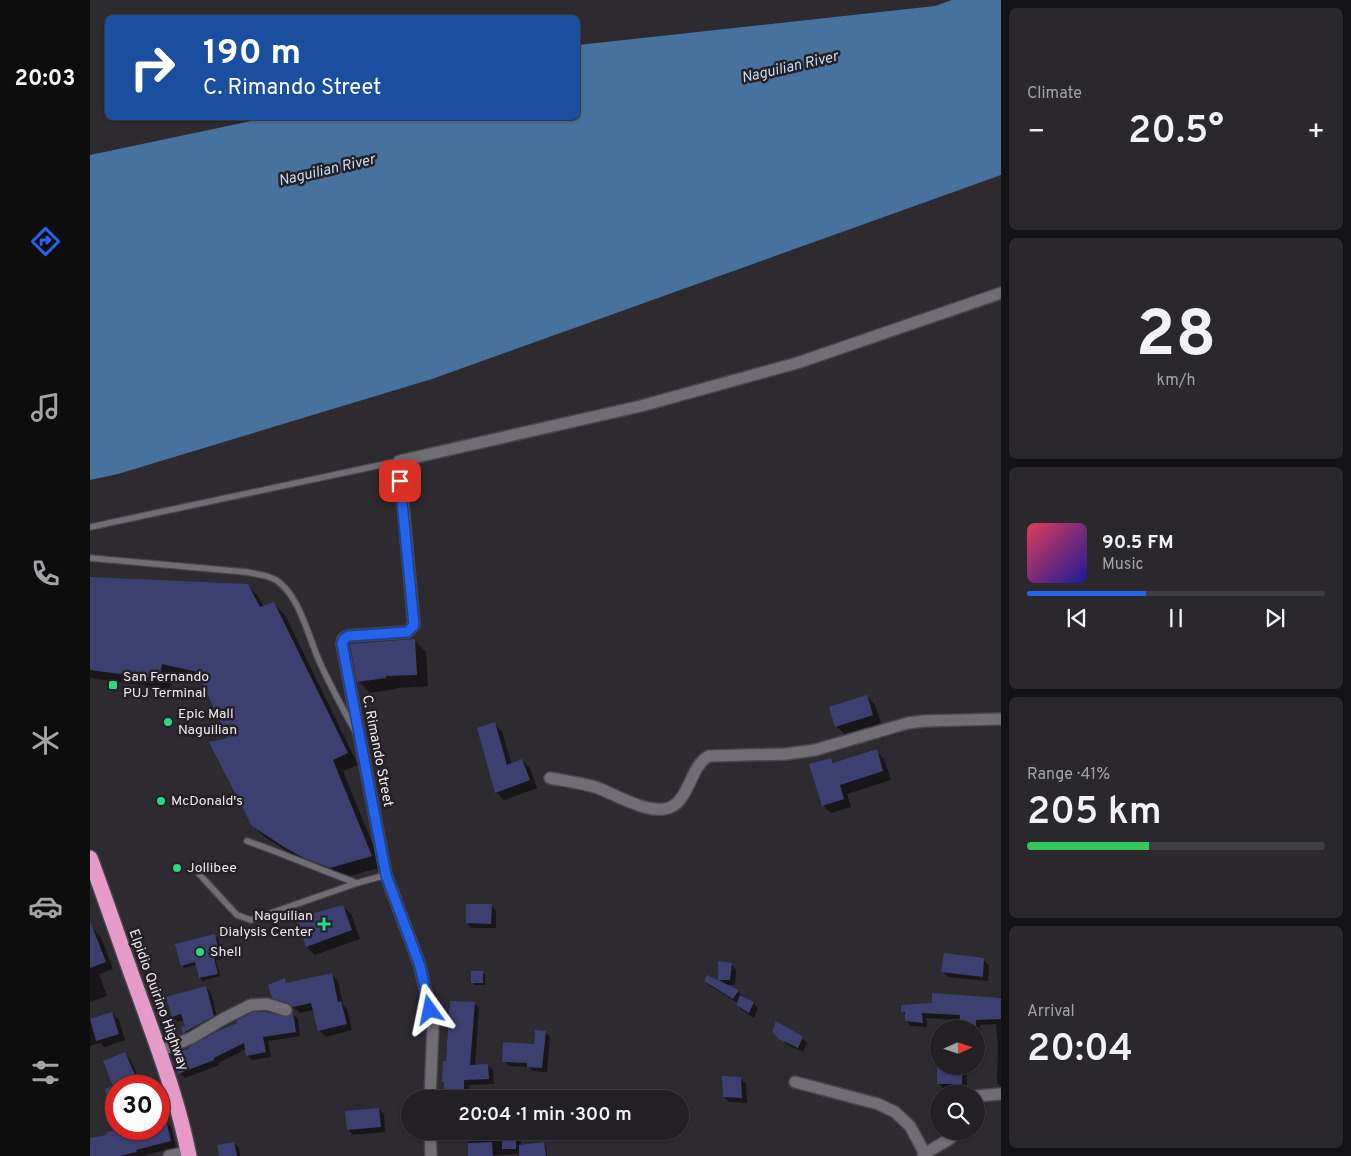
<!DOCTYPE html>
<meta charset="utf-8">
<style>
body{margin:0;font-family:Overpass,sans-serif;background:#2a282c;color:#f1f3f6;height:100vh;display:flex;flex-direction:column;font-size:19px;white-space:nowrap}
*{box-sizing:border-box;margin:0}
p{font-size:16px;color:#a2a3a6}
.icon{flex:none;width:28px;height:28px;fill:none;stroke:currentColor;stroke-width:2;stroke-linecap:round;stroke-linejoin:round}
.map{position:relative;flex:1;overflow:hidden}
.details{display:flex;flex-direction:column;gap:8px;padding:8px;background:#131214;width:350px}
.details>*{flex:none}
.top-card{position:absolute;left:15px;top:15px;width:475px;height:105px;border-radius:8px;box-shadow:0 1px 4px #0004,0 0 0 1px #3f3e41;background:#1a4fa0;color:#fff;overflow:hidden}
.needle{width:32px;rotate:87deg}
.buttons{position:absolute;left:840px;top:1020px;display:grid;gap:10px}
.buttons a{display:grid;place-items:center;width:55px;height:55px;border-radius:50%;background:#222024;box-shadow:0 1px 4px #0004,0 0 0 1px #3f3e41;font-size:25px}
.speed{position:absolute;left:15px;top:1075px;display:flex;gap:10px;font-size:25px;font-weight:700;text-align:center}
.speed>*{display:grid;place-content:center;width:65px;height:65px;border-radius:50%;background:#222024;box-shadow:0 1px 4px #0004,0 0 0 1px #3f3e41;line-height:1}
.speed .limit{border:8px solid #d22;background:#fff;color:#111}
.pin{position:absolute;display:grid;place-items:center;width:42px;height:42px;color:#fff;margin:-21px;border-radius:10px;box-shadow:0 2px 8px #0006}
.me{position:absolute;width:55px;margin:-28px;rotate:348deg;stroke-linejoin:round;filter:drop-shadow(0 0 4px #0008)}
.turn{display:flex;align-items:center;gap:18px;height:105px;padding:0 15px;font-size:22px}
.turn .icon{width:65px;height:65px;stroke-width:2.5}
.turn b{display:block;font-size:35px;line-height:42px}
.big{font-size:38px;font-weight:600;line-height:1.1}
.details .widget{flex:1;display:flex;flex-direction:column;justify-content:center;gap:8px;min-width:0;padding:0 18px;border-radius:8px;background:#2a282c}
.details .dial{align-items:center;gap:0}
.dial b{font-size:65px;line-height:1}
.song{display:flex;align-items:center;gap:15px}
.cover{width:60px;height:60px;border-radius:8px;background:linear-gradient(135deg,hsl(350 70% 55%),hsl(240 70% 35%))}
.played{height:5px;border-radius:2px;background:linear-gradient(90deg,#2563eb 40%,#3f3e41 40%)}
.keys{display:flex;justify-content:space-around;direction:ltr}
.heat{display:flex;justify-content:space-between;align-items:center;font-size:28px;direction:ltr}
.charge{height:8px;border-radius:4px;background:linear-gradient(90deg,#34c759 41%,#3f3e41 0)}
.trip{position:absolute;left:311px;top:1090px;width:288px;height:50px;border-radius:25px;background:#222024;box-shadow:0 1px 4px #0004,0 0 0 1px #3f3e41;font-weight:600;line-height:50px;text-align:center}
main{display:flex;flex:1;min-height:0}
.menu{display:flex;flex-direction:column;width:90px;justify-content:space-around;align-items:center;background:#0e0d0e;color:#a2a3a6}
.menu .icon{width:35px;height:35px}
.menu .selected{color:#2563eb}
.menu b{font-size:22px;color:#f1f3f6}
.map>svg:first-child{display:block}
</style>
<main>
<nav class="menu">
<b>20:03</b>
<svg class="icon selected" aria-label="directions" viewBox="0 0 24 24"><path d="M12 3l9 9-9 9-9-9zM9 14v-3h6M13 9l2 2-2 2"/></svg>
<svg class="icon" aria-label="music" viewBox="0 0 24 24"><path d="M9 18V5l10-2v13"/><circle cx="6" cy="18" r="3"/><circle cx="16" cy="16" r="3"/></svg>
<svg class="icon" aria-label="phone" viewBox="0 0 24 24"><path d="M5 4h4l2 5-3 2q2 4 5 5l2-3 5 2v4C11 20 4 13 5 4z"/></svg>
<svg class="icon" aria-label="climate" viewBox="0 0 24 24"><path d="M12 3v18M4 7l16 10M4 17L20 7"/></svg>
<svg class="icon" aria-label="car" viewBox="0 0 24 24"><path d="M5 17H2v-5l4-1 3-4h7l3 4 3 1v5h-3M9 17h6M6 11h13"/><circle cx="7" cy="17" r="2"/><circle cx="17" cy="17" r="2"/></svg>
<svg class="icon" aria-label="filters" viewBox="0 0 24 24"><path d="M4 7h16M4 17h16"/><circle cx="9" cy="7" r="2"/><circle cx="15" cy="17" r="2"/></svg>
</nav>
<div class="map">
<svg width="911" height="1156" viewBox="0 0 911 1156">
<rect width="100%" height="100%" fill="#2d2a30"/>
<polygon fill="#47729d" points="862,0 911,0 911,175 342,379 28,474 0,480 0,155 175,118 488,118 488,45 845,6"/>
<g fill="#0007">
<polygon points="0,578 157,585 168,596 174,607 184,604 195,615 268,765 253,771 292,867 252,878 206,857 175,837 163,826 139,738 112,681 83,674 80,689 0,678"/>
<polygon points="324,640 336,652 338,686 307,688 307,689 280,693 268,681"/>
<polygon points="777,696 785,705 791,723 755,734 746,726"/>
<polygon points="404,723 412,732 422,765 432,760 440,768 447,788 414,800 406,792"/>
<polygon points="786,751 794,759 801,780 757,794 761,807 741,813 733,805 741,759 746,764"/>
<polygon points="401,905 406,911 406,928 382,928 377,923"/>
<polygon points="252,906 261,914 270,939 225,955 217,947 208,919"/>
<polygon points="3,929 11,937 23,969 9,974 17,996 0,1002 0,931"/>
<polygon points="125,936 128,938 132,959 126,960 130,976 113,981 110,978 107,965 94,968 92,965"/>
<polygon points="893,960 899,965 898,981 858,977 853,972"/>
<polygon points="641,964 646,970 645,985 634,985 648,991 653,996 652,997 663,1003 668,1008 664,1018 652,1010 647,1005 648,1003 620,986 615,981 633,984 629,979"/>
<polygon points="392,972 395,975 395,985 385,985 382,982"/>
<polygon points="241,974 248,981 253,1005 257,1009 262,1030 236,1037 229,1030 224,1010 210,1013 206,1009 190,1004 183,997 194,980 198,984"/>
<polygon points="116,987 121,993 128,1021 99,1038 93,1028 96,1026 94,1020 88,1022 83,1017"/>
<polygon points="909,997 911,997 911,1087 907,1083 908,1046 906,1024 890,1025 890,1053 886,1051 886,1029 870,1029 871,1020 836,1018 837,1027 821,1026 816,1020 816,1015 812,1011 909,999"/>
<polygon points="384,1003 389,1008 385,1066 398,1065 403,1070 404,1084 379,1085 379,1099 355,1099 355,1084 353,1081 357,1063"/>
<polygon points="22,1013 29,1020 35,1040 14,1047 10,1043 0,1046 0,1020"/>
<polygon points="203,1014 208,1019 210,1036 178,1041 181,1057 162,1060 157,1055 156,1049 128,1063 129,1065 95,1078 90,1073 101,1050 148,1024 197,1019"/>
<polygon points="684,1031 712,1038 717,1043 713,1052 696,1044"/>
<polygon points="455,1032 460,1037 457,1072 443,1071 439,1067 419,1066 414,1061 445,1045"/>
<polygon points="34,1053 40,1059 52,1085 62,1083 65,1086 26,1086 26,1124 16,1089 25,1087"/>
<polygon points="848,1060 849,1066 876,1066 877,1088 854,1089 849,1084"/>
<polygon points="650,1078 656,1084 657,1103 639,1102 634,1097"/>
<polygon points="69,1092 77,1123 81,1127 86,1147 52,1156 0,1156 0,1139 19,1136 28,1131 28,1129 69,1129"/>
<polygon points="288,1109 294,1114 295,1132 263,1135 258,1130"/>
<polygon points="377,1131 420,1131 420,1136 426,1136 431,1141 431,1146 454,1144 456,1146 457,1156 431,1156 430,1154 379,1156"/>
<polygon points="144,1143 149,1148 150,1156 130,1156"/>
</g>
<g fill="#3e3f71">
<polygon points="0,577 158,584 170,607 184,602 258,753 243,760 282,856 240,868 214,858 194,847 162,826 119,742 138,738 107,672 72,664 69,679 0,670"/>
<polygon points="325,639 327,675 296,676 296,678 267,682 260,644"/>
<polygon points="777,695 783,715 745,727 739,707"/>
<polygon points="405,722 417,765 432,759 440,780 405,793 387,728"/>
<polygon points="787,749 793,771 750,785 754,799 732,806 719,764 741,758 743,763"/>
<polygon points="376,904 402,904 401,924 376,923"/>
<polygon points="253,905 262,930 216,947 206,918"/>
<polygon points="0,921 16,962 0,968"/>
<polygon points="125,934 130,956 124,958 128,974 109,978 105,962 91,966 85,944"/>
<polygon points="854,953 894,958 893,977 851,972"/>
<polygon points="628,961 642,963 640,980 628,980"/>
<rect x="381" y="971" width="12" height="12"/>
<polygon points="242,973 248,1002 251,1001 257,1024 228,1031 221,1003 203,1007 198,1003 182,998 178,985 195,978 196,983"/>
<polygon points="617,975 649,990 643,999 614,981"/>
<polygon points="116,986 124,1016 93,1033 91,1027 95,1026 91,1014 82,1017 76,997"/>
<polygon points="842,993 911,998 911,1019 886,1020 886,1029 869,1029 870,1015 832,1013 833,1023 815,1021 815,1012 811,1012 811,1005 842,1003"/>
<polygon points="650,995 664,1002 659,1013 646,1005"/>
<polygon points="360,1001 385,1002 380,1065 398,1064 399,1079 374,1080 374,1099 354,1099 354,1082 352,1082 353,1061 356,1061"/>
<polygon points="22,1012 29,1034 6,1041 0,1019"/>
<polygon points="163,1012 176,1012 197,1017 203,1012 206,1032 173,1037 176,1052 156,1056 154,1043 124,1058 124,1060 88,1074 82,1054 99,1049 99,1047 128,1031 147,1023 146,1021"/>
<polygon points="686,1021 713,1037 708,1048 689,1039 682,1032"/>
<polygon points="445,1030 456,1031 452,1068 437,1067 437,1063 412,1062 413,1042 444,1044"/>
<polygon points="35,1052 50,1086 26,1086 26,1118 23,1118 15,1089 23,1086 13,1061"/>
<rect x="847" y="1066" width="25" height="18"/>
<polygon points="632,1076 651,1077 652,1098 633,1097"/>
<polygon points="73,1107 81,1141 46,1150 47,1152 30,1156 0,1156 0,1138 17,1135 17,1132 32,1129 69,1129 69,1108"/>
<polygon points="289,1108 291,1127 257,1130 255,1111"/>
<rect x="412" y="1135" width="14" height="14"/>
<polygon points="144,1142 147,1156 129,1156 127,1145"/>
<polygon points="402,1142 403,1156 378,1156 378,1143"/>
<polygon points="454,1142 456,1156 429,1156 429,1145"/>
</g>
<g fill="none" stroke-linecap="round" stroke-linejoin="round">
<defs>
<g id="lane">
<polyline points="0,527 309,461"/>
<path d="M0,558L156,572C166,574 178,575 186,580C210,595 219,640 231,665C241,687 253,709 265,731"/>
<path d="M157,841C195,854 230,870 267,883"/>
<polyline points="110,875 147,915 161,920 267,883 296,875"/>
</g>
<g id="street">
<path d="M460,778C476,781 493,783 508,788C529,796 568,821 587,803C601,790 602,765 619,756L696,754L725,750L818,723L834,721L911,719"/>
<polyline points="70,1051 101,1038 133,1019 161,1005 177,1004 196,1010"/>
<polyline points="705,1082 788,1104 805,1112 820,1126 835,1154"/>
<polyline points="886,1096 911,1094"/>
<polyline points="340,1099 343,1025 330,966 296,875 252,644 253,639 258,636 317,632 324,625 309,461 551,406 707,363 911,293"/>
<polyline points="340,1131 341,1156"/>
<polyline points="79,1156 98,1152"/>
<path d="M833,1156C844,1146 859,1142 869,1131"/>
</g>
<path id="highway" d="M0,858C17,903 32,949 49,995C68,1048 88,1100 99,1156"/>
</defs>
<use href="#lane" stroke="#49464b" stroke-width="8"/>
<use href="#street" stroke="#49464b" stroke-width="14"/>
<use href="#highway" stroke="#49464b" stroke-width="18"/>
<use href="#lane" stroke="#716d74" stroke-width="5.5"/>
<use href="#street" stroke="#716d74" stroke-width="11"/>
<use href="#highway" stroke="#e69ac8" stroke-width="15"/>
</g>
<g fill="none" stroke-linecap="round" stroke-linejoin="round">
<defs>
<polyline id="route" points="310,481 324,625 317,632 258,636 254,639 252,644 296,875 330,966 340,1010"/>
</defs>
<use href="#route" stroke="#184099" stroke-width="12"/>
<use href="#route" stroke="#2563eb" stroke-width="9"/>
</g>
<g fill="#2bd884" stroke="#242026" stroke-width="2">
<rect x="18" y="680" width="10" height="10" rx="2.5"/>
<circle cx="78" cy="722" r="5"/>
<circle cx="71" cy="801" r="5"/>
<circle cx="87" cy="868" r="5"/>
<path d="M231.5 916.5h5v5h5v5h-5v5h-5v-5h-5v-5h5z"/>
<circle cx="110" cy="952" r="5"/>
</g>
<g text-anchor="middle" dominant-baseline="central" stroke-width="5" stroke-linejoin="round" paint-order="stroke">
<g font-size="14" fill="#eceaee" stroke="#242026" text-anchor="start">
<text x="33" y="677">San Fernando<tspan x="33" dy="16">PUJ Terminal</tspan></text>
<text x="88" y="714">Epic Mall<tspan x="88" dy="16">Naguilian</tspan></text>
<text x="81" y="801">McDonald's</text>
<text x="97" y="868">Jollibee</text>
<text x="223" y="916" text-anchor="end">Naguilian<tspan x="223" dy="16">Dialysis Center</tspan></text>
<text x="120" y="952">Shell</text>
</g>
<g font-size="14" fill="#eceaee" stroke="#242026">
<text transform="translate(287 751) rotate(79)">C. Rimando Street</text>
<text transform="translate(68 1000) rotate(70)">Elpidio Quirino Highway</text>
</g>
<g font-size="15" font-style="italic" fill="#c5def8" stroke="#242026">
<text transform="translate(700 68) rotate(-13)">Naguilian River</text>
<text transform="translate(237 171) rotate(-13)">Naguilian River</text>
</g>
</g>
</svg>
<div class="buttons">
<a><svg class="needle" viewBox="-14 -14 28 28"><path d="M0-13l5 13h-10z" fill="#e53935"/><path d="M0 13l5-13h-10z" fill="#a2a3a6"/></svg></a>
<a><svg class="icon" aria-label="search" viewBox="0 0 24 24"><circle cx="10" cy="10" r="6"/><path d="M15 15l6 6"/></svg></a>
</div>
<div class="speed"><div class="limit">30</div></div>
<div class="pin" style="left:310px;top:481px;background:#d93025"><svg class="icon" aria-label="arrive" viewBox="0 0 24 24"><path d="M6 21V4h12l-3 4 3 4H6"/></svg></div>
<svg class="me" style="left:340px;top:1010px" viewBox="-20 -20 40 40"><path d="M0-17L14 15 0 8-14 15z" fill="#2563eb" stroke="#fff" stroke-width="4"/></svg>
<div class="trip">20:04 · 1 min · 300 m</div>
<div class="top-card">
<div class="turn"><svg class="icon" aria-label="right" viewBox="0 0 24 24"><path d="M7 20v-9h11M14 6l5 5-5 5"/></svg><div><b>190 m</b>C. Rimando Street</div></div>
</div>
</div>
<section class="details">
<div class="widget"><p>Climate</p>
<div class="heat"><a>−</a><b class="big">20.5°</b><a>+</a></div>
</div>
<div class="widget dial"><b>28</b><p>km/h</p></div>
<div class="widget">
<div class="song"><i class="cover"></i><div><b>90.5 FM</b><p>Music</p></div></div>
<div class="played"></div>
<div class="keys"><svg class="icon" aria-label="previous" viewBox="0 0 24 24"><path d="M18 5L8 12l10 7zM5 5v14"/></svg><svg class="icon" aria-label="pause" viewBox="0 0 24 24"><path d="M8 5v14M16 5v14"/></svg><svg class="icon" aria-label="next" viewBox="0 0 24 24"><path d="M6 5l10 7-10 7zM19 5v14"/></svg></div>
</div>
<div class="widget"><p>Range · 41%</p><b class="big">205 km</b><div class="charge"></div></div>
<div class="widget"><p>Arrival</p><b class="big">20:04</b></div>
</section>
</main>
